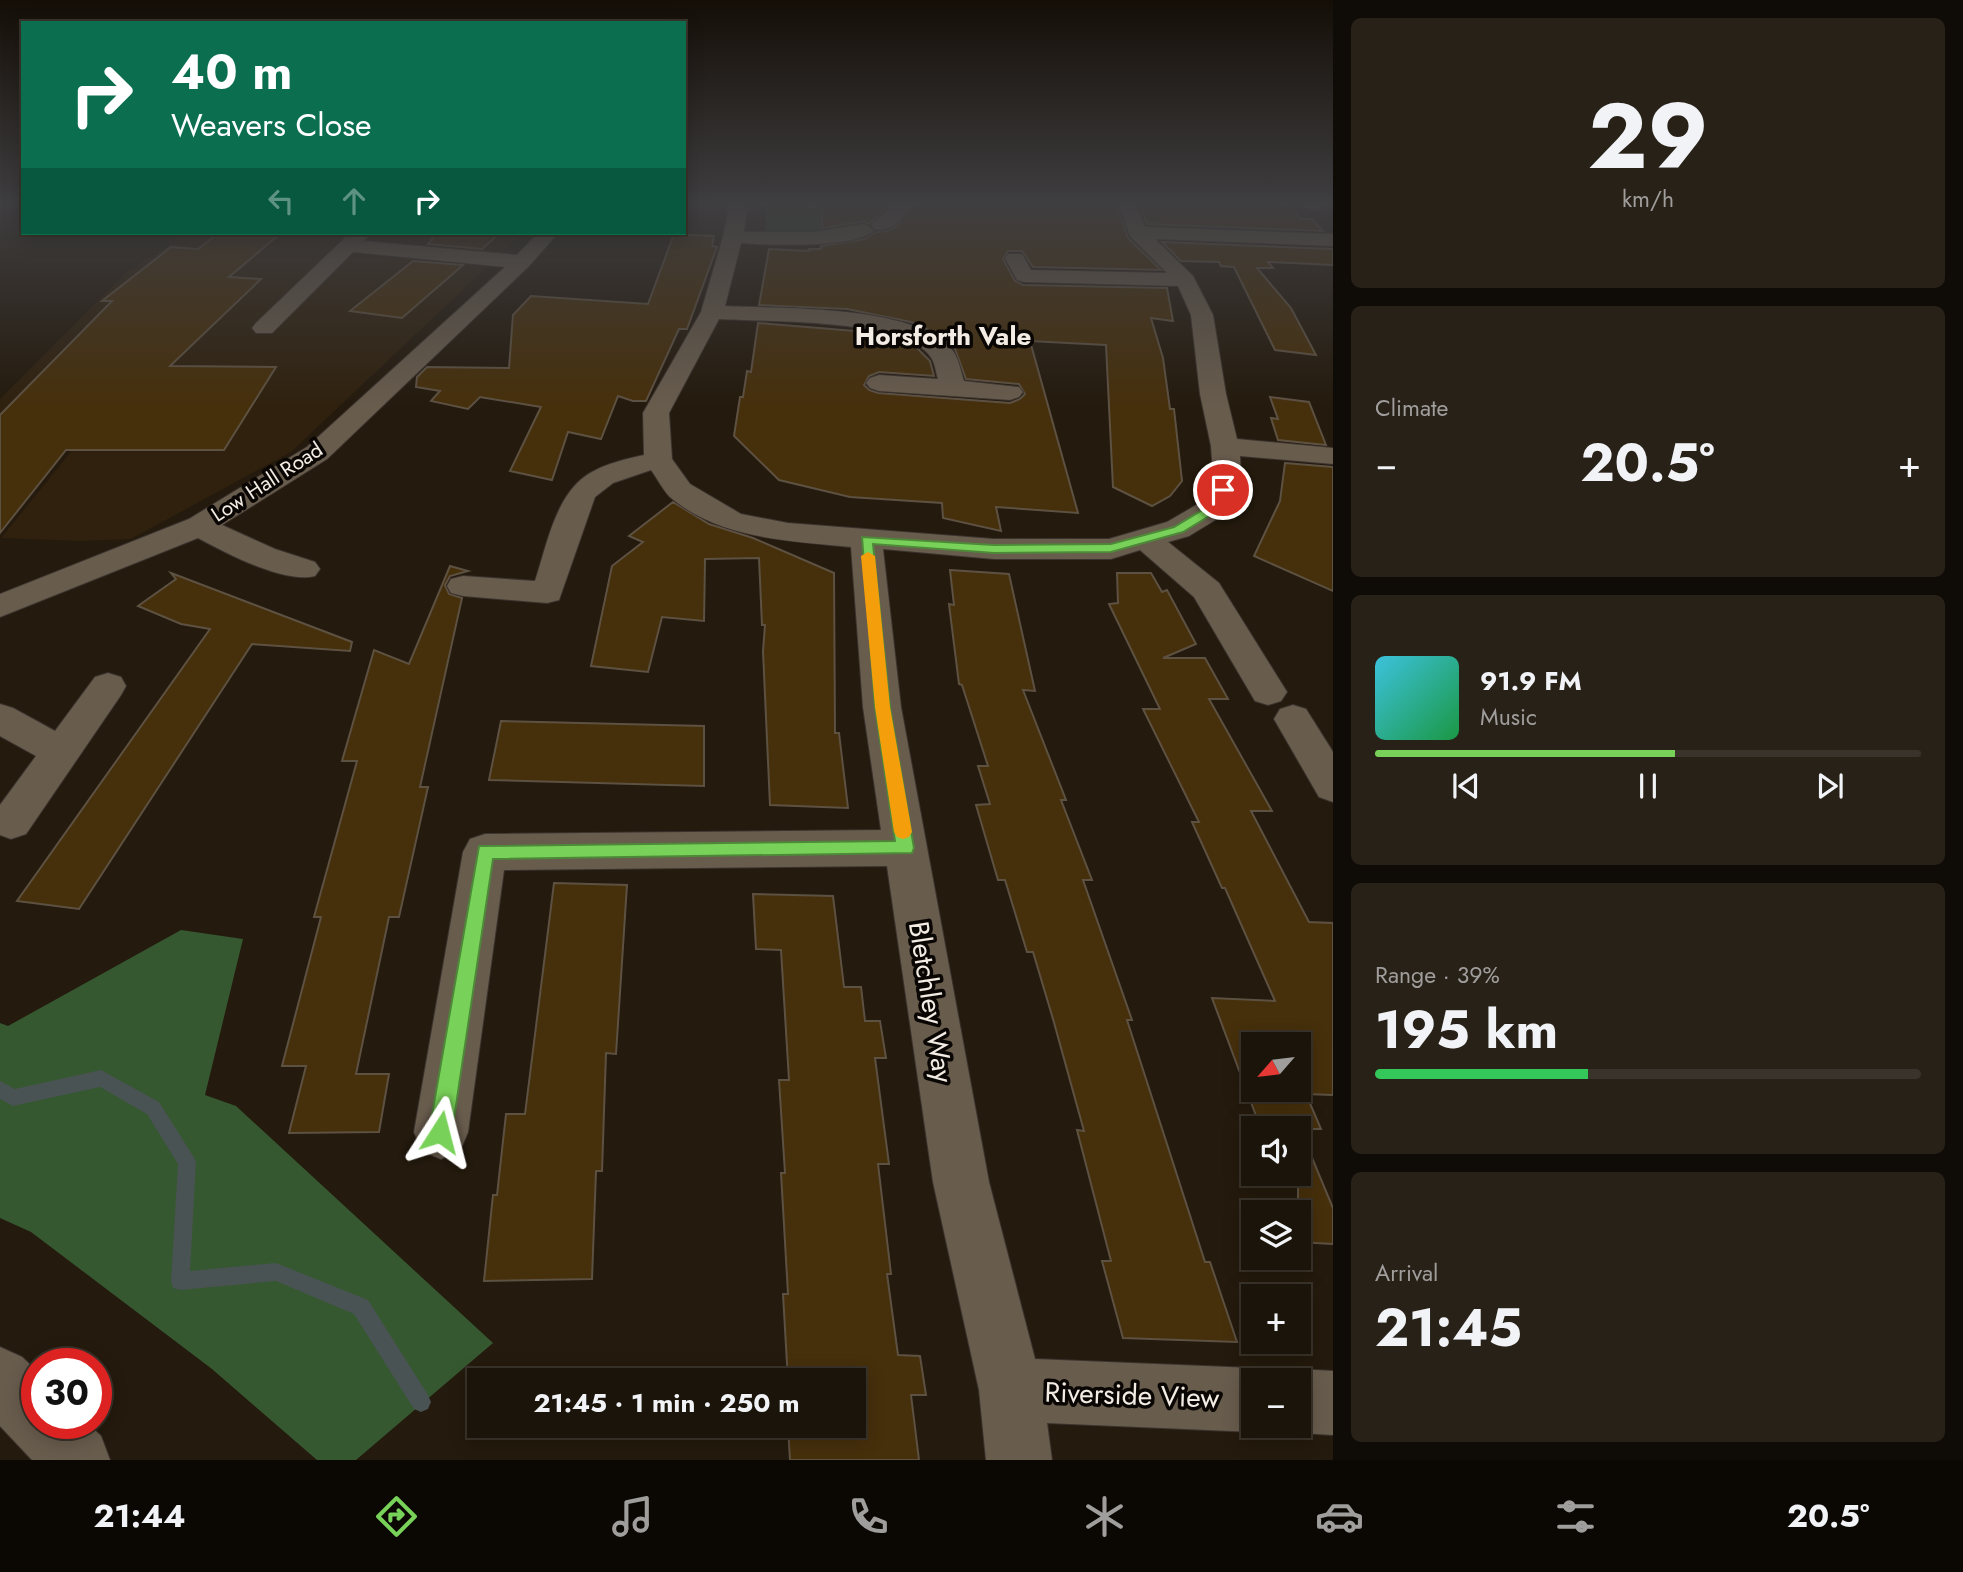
<!DOCTYPE html>
<meta charset="utf-8">
<style>
body{margin:0;font-family:Jost,sans-serif;background:#282118;color:#f1f3f6;height:100vh;display:flex;flex-direction:column;font-size:26px;white-space:nowrap}
*{box-sizing:border-box;margin:0}
p{font-size:23px;color:#a09e9c}
.icon{flex:none;width:38px;height:38px;fill:none;stroke:currentColor;stroke-width:2;stroke-linecap:round;stroke-linejoin:round}
.map{position:relative;flex:1;overflow:hidden}
.side{display:flex;flex-direction:column;gap:18px;padding:18px;background:#0f0b06;width:630px}
.side>*{flex:none}
.guide{position:absolute;left:21px;top:21px;width:665px;height:214px;border-radius:0px;box-shadow:0 4px 18px #0003,0 0 0 2px #39332b;background:#0b6e4f;color:#fff;overflow:hidden}
.needle{width:46px;rotate:242deg}
.controls{position:absolute;left:1241px;top:1032px;display:grid;gap:14px}
.controls a{display:grid;place-items:center;width:70px;height:70px;border-radius:0px;background:#1b140a;box-shadow:0 4px 18px #0003,0 0 0 2px #39332b;font-size:35px}
.speed{position:absolute;left:21px;top:1348px;display:flex;gap:14px;font-size:35px;font-weight:700;text-align:center}
.speed>*{display:grid;place-content:center;width:91px;height:91px;border-radius:50%;background:#1b140a;box-shadow:0 4px 18px #0003,0 0 0 2px #39332b;line-height:1}
.speed .limit{border:10px solid #d22;background:#fff;color:#111}
.pin{position:absolute;display:grid;place-items:center;width:60px;height:60px;color:#fff;margin:-30px;border:4px solid #fff;border-radius:50%;box-shadow:0 2px 7px #0007}
.me{position:absolute;width:77px;margin:-38px;rotate:9deg;stroke-linejoin:round;filter:drop-shadow(0 0 5px #0008)}
.turn{display:flex;align-items:center;gap:24px;height:147px;padding:0 35px;font-size:32px}
.turn .icon{width:91px;height:91px;stroke-width:2.5}
.turn b{display:block;font-size:49px;line-height:60px}
.lanes{display:flex;align-items:center;height:66px;padding:0 35px;background:#0003;justify-content:center;gap:35px;direction:ltr}
.lanes .off{opacity:.35}
.big{font-size:52px;font-weight:700;line-height:1.1}
.side .tile{flex:1;display:flex;flex-direction:column;justify-content:center;gap:10px;min-width:0;padding:0 24px;border-radius:10px;background:#282118}
.side .dial{align-items:center;gap:0}
.dial b{font-size:91px;line-height:1}
.song{display:flex;align-items:center;gap:21px}
.cover{width:84px;height:84px;border-radius:10px;background:linear-gradient(135deg,hsl(190 70% 55%),hsl(140 70% 35%))}
.played{height:7px;border-radius:4px;background:linear-gradient(90deg,#78d158 55%,#39332b 55%)}
.keys{display:flex;justify-content:space-around;direction:ltr}
.heat{display:flex;justify-content:space-between;align-items:center;font-size:38px;direction:ltr}
.charge{height:10px;border-radius:5px;background:linear-gradient(90deg,#34c759 39%,#39332b 0)}
.trip{position:absolute;left:467px;top:1368px;width:399px;height:70px;border-radius:0px;background:#1b140a;box-shadow:0 4px 18px #0003,0 0 0 2px #39332b;font-weight:700;line-height:70px;text-align:center}
.menu{display:flex;height:112px;justify-content:space-around;align-items:center;background:#0b0804;color:#a09e9c}
.menu .icon{width:49px;height:49px}
.menu .current{color:#78d158}
.menu b{font-size:32px;color:#f1f3f6}
main{display:flex;flex:1;min-height:0}
.map>svg:first-child{display:block}
</style>
<main>
<div class="map">
<svg width="1333" height="1460" viewBox="0 0 1333 1460">
<rect width="100%" height="100%" fill="#241a0d"/>
<polygon fill="#2f210e" points="188,233 523,233 291,452 131,539 81,541 1,538 99,417 0,413 0,399 127,272"/>
<path fill="#2e432a" d="M767,203H896C879,239 799,233 765,233Z"/>
<polygon fill="#365830" points="181,930 243,939 205,1095 236,1106 493,1343 356,1460 317,1460 212,1369 31,1232 0,1218 0,1023 8,1026"/>
<g fill="none" stroke-linecap="round" stroke-linejoin="round">
<polygon fill="#495353" fill-rule="evenodd" points="101,1070 159,1102 193,1156 196,1162 190,1271 276,1263 368,1300 428,1395 431,1402 428,1409 421,1412 414,1409 354,1314 276,1281 180,1290 173,1288 171,1281 178,1164 147,1114 100,1087 13,1106 0,1099 0,1081 15,1089"/>
</g>
<g fill="#462f0b" stroke="#5d5142" stroke-width="2" fill-rule="evenodd">
<polygon points="822,203 890,203 869,224 864,221 822,228"/>
<polygon points="914,203 1116,203 1128,238 1161,270 1033,267 1022,251 1008,251 1003,259 1015,281 1023,285 1167,288 1173,321 1151,318 1163,358 1170,409 1174,409 1182,481 1170,496 1152,506 1113,487 1106,345 1030,341 1078,513 996,507 1001,531 943,518 942,503 850,497 779,480 734,436 740,397 743,397 747,371 751,372 758,323 867,332 895,338 917,348 930,361 934,376 879,372 869,376 864,385 869,390 878,393 1010,403 1020,399 1025,394 1019,384 966,379 955,349 936,333 911,322 847,309 759,305 769,249 810,251 809,249 821,249 821,246 865,239 876,232 888,231 898,225"/>
<polygon points="1139,203 1285,203 1301,219 1312,219 1323,231 1147,224"/>
<polygon points="219,233 281,233 229,277 261,279 170,366 276,367 224,450 66,450 0,533 0,415 112,301 102,301 171,247 198,249"/>
<polygon points="437,233 500,233 482,249 428,244"/>
<polygon points="674,234 714,236 712,246 717,247 687,329 679,329 646,401 633,401 618,396 601,439 568,432 552,480 510,471 541,407 480,397 468,409 431,401 440,391 416,387 417,377 427,367 509,368 513,315 531,296 648,304"/>
<polygon points="1162,242 1333,249 1333,265 1268,262 1273,268 1257,268 1291,308 1316,355 1275,350 1234,267 1221,266 1219,262 1181,261"/>
<polygon points="413,261 463,265 402,318 350,311"/>
<polygon points="1270,397 1309,402 1326,445 1278,440 1271,418 1278,419"/>
<polygon points="1285,463 1333,467 1333,591 1254,556 1280,501"/>
<polygon points="673,502 709,524 753,538 834,573 835,733 839,733 848,808 770,805 763,651 765,625 762,625 759,558 705,559 704,621 662,617 648,672 591,666 612,566 643,542 629,536"/>
<polygon points="450,566 468,571 450,576 445,585 449,594 462,598 420,787 428,787 399,917 389,917 356,1074 389,1074 379,1132 289,1133 306,1066 282,1066 321,917 314,917 357,761 342,761 374,650 409,664"/>
<polygon points="950,570 1009,574 1035,691 1023,690 1066,800 1061,800 1092,880 1083,880 1132,1020 1127,1020 1205,1262 1210,1262 1237,1342 1123,1338 1102,1261 1111,1261 1077,1130 1084,1131 1053,1019 1033,952 1027,952 1005,880 998,880 976,805 990,804 978,766 988,766 962,685 959,684 949,604 954,605"/>
<polygon points="171,573 352,642 350,651 252,644 79,909 17,901 210,629 181,624 138,606 176,579"/>
<path d="M1117,573H1151L1162,592L1167,590L1196,644L1163,658H1205L1228,699H1209L1272,811H1251L1309,922L1333,923V1095L1306,1094L1321,1129H1300L1333,1208V1244L1298,1242V1129H1261L1212,998L1275,1001L1225,888H1222L1192,822H1199L1143,709H1160L1109,604L1118,603ZM1253,1045H1298V1090H1253Z"/>
<polygon points="501,721 704,726 704,786 489,780"/>
<polygon points="554,883 627,885 616,1054 606,1053 602,1171 596,1171 592,1279 484,1281 493,1195 497,1195 506,1114 525,1114"/>
<polygon points="753,894 833,896 844,987 861,987 865,1021 880,1021 886,1058 875,1058 889,1164 878,1164 891,1274 887,1274 898,1355 920,1356 926,1395 911,1395 919,1460 790,1460 788,1426 854,1426 854,1381 788,1381 783,1294 788,1294 781,1173 785,1173 779,1080 789,1080 781,950 756,949"/>
</g>
<g fill="none" stroke-linecap="round" stroke-linejoin="round">
<defs>
<g id="minor">
<path d="M730,203H748L744,232H815L864,224L874,230C858,249 766,245 741,243L725,306C781,309 917,304 953,351C959,359 961,372 964,381L1019,387L1023,392L1019,397L1010,400L879,391L870,388L866,383L870,378L879,375L938,379C936,373 935,364 932,359C911,318 763,322 719,319L669,413L672,459L690,484L741,514L788,523L994,539H1109L1167,522L1205,500L1213,475L1211,446L1200,394L1191,315L1178,286L1024,282L1017,280L1005,258L1008,254H1022L1031,270L1167,273L1130,236L1118,203H1136L1145,227L1333,234V246L1155,239L1193,276L1213,315L1226,394L1237,439L1333,448V464L1240,456C1241,474 1241,495 1230,511L1189,536L1168,542L1219,583L1287,692L1281,701L1268,705L1255,701L1194,597L1140,550L1111,559H994L883,549L901,707L989,1182L1035,1359L1253,1368L1276,1378L1298,1369L1333,1371V1435L1298,1433L1281,1426H1298V1381H1253V1426H1267L1253,1432L1047,1423L1052,1460H986L979,1390L933,1182L887,866L504,870L468,1132L460,1151L441,1159L422,1151L414,1132L463,852L470,839L485,834L881,830L863,707L851,547C790,541 719,539 670,497C663,490 657,478 651,470L613,483L595,497L559,600L547,603L463,596L451,593L447,586L451,579L463,576L535,581C547,545 556,491 592,472C608,463 626,459 644,455L643,413L701,312L723,237Z"/>
<path d="M893,203H911C905,218 892,233 874,229L871,225C878,216 888,214 893,203Z"/>
<polygon points="1304,203 1323,203 1324,205 1315,210 1309,209"/>
<path d="M350,233H371L364,241L517,255L538,233H558L529,266L327,459L222,525L275,549L315,562L320,569L315,576C284,584 226,553 198,538L0,617V594L189,519L307,447L505,267L353,252L272,333H256L252,328L256,323Z"/>
<polygon points="108,673 121,677 126,686 121,695 26,834 11,839 0,835 0,805 36,756 0,736 0,704 13,708 55,731 95,677"/>
<polygon points="1293,705 1306,709 1333,752 1333,802 1319,797 1274,719 1280,709"/>
<polygon points="0,1347 22,1357 37,1371 37,1423 87,1423 101,1436 110,1460 32,1460 0,1426"/>
</g>
</defs>
<use href="#minor" stroke="#3b332e" stroke-width="2"/>
<polyline stroke="#80776c" stroke-width="2.5" stroke-dasharray="2 2" stroke-linecap="butt" points="807,203 816,209"/>
<use href="#minor" fill="#685c4d" fill-rule="evenodd"/>
</g>
<linearGradient id="sky" x2="0" y2="1"><stop stop-color="#140e07"/><stop offset="0.5" stop-color="#3f3e40"/><stop offset="1" stop-color="#3f3e40" stop-opacity="0"/></linearGradient>
<rect width="1333" height="407" fill="url(#sky)"/>
<polygon fill="#78d158" stroke="#4e8839" stroke-width="2" points="1223,486 1229,490 1224,507 1183,532 1111,552 994,553 873,544 890,707 914,848 912,853 493,859 452,1132 448,1140 440,1143 433,1140 429,1132 479,846 895,841 875,707 862,537 994,545 1111,544 1174,527 1214,503 1217,490"/>
<polygon fill="#f59e0b" points="868,552 875,556 890,707 912,832 909,837 903,839 897,837 894,832 875,707 861,556"/>
<g text-anchor="middle" dominant-baseline="central" stroke-width="7" stroke-linejoin="round" paint-order="stroke">
<g font-size="21" fill="#f3ece4" stroke="#0a0603">
<text transform="translate(267 482) rotate(-33)">Low Hall Road</text>
</g>
<g font-size="26" font-weight="bold" fill="#f3ece4" stroke="#0a0603">
<text x="943" y="336">Horsforth Vale</text>
</g>
<g font-size="28" fill="#f3ece4" stroke="#0a0603">
<text transform="translate(931 1002) rotate(81)">Bletchley Way</text>
<text transform="translate(1132 1395) rotate(2)">Riverside View</text>
</g>
</g>
</svg>
<div class="controls">
<a><svg class="needle" viewBox="-14 -14 28 28"><path d="M0-13l5 13h-10z" fill="#e53935"/><path d="M0 13l5-13h-10z" fill="#a09e9c"/></svg></a>
<a><svg class="icon" aria-label="sound" viewBox="0 0 24 24"><path d="M4 9h4l5-4v14l-5-4H4zM17 9q2 3 0 6"/></svg></a>
<a><svg class="icon" aria-label="layers" viewBox="0 0 24 24"><path d="M12 4l9 5-9 5-9-5zM3 14l9 5 9-5"/></svg></a>
<a>+</a>
<a>−</a>
</div>
<div class="speed"><div class="limit">30</div></div>
<div class="pin" style="left:1223px;top:490px;background:#d93025"><svg class="icon" aria-label="arrive" viewBox="0 0 24 24"><path d="M6 21V4h12l-3 4 3 4H6"/></svg></div>
<svg class="me" style="left:440px;top:1132px" viewBox="-20 -20 40 40"><path d="M0-17L14 15 0 8-14 15z" fill="#78d158" stroke="#fff" stroke-width="4"/></svg>
<div class="trip">21:45 · 1 min · 250 m</div>
<div class="guide">
<div class="turn"><svg class="icon" aria-label="right" viewBox="0 0 24 24"><path d="M7 20v-9h11M14 6l5 5-5 5"/></svg><div><b>40 m</b>Weavers Close</div></div>
<div class="lanes"><svg class="icon off" aria-label="left" viewBox="0 0 24 24"><path d="M17 20v-9H6M10 6l-5 5 5 5"/></svg><svg class="icon off" aria-label="ahead" viewBox="0 0 24 24"><path d="M12 20V5M6 11l6-6 6 6"/></svg><svg class="icon" aria-label="right" viewBox="0 0 24 24"><path d="M7 20v-9h11M14 6l5 5-5 5"/></svg></div>
</div>
</div>
<section class="side">
<div class="tile dial"><b>29</b><p>km/h</p></div>
<div class="tile"><p>Climate</p>
<div class="heat"><a>−</a><b class="big">20.5°</b><a>+</a></div>
</div>
<div class="tile">
<div class="song"><i class="cover"></i><div><b>91.9 FM</b><p>Music</p></div></div>
<div class="played"></div>
<div class="keys"><svg class="icon" aria-label="previous" viewBox="0 0 24 24"><path d="M18 5L8 12l10 7zM5 5v14"/></svg><svg class="icon" aria-label="pause" viewBox="0 0 24 24"><path d="M8 5v14M16 5v14"/></svg><svg class="icon" aria-label="next" viewBox="0 0 24 24"><path d="M6 5l10 7-10 7zM19 5v14"/></svg></div>
</div>
<div class="tile"><p>Range · 39%</p><b class="big">195 km</b><div class="charge"></div></div>
<div class="tile"><p>Arrival</p><b class="big">21:45</b></div>
</section>
</main>
<nav class="menu">
<b>21:44</b>
<svg class="icon current" aria-label="directions" viewBox="0 0 24 24"><path d="M12 3l9 9-9 9-9-9zM9 14v-3h6M13 9l2 2-2 2"/></svg>
<svg class="icon" aria-label="music" viewBox="0 0 24 24"><path d="M9 18V5l10-2v13"/><circle cx="6" cy="18" r="3"/><circle cx="16" cy="16" r="3"/></svg>
<svg class="icon" aria-label="phone" viewBox="0 0 24 24"><path d="M5 4h4l2 5-3 2q2 4 5 5l2-3 5 2v4C11 20 4 13 5 4z"/></svg>
<svg class="icon" aria-label="climate" viewBox="0 0 24 24"><path d="M12 3v18M4 7l16 10M4 17L20 7"/></svg>
<svg class="icon" aria-label="car" viewBox="0 0 24 24"><path d="M5 17H2v-5l4-1 3-4h7l3 4 3 1v5h-3M9 17h6M6 11h13"/><circle cx="7" cy="17" r="2"/><circle cx="17" cy="17" r="2"/></svg>
<svg class="icon" aria-label="filters" viewBox="0 0 24 24"><path d="M4 7h16M4 17h16"/><circle cx="9" cy="7" r="2"/><circle cx="15" cy="17" r="2"/></svg>
<b>20.5°</b>
</nav>
